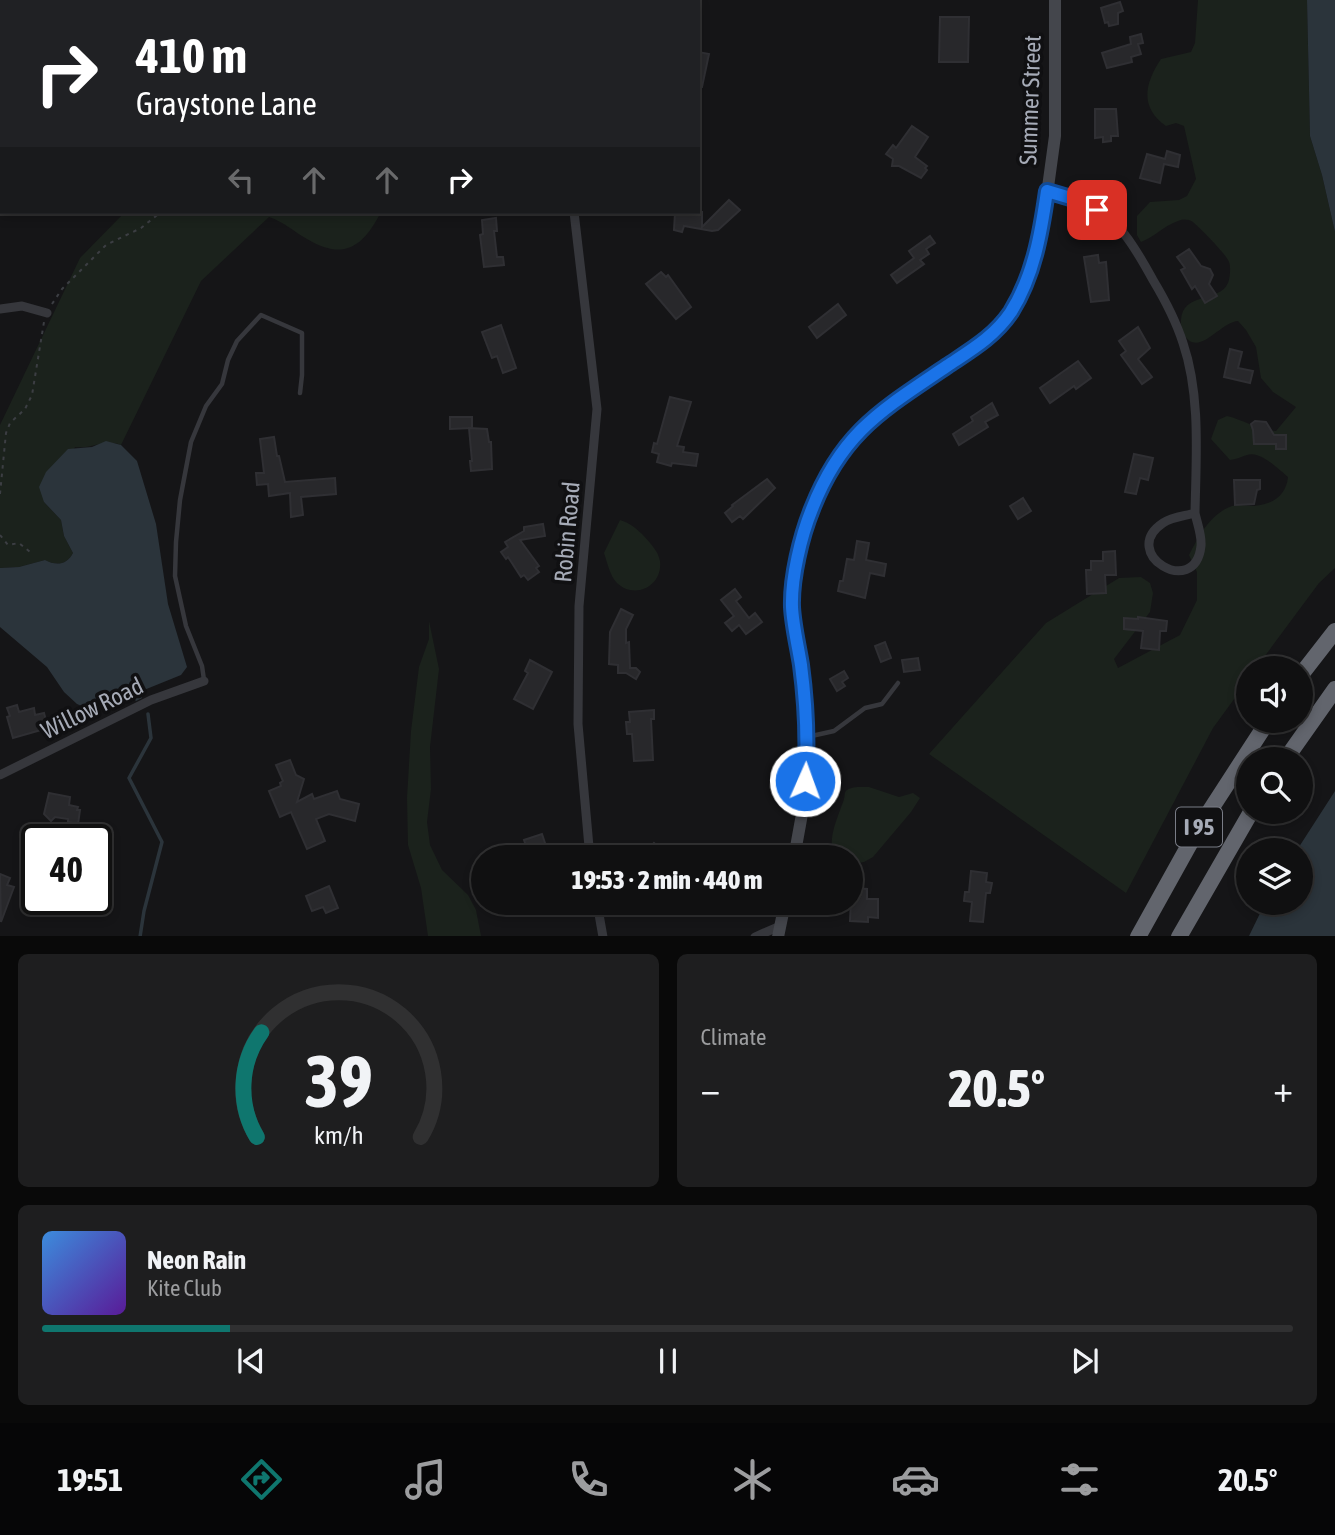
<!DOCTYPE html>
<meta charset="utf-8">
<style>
body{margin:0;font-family:"Asap Condensed",sans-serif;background:#1e1e1f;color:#f1f3f6;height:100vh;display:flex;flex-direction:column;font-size:26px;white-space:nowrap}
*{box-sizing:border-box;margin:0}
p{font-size:23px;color:#9c9d9f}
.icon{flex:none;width:38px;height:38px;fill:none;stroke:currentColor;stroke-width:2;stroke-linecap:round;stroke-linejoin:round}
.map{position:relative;height:936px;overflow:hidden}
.details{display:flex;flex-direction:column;gap:18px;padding:18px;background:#090909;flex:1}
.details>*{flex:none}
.guide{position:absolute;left:0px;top:0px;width:700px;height:214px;box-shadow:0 4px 10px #0003,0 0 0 2px #303031;background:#202124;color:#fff;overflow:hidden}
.buttons{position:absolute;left:1236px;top:656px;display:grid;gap:14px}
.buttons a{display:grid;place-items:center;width:77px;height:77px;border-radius:50%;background:#101011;box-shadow:0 4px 10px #0003,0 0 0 2px #303031;font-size:35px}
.speed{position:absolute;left:21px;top:824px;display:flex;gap:14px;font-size:35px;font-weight:700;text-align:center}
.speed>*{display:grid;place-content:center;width:91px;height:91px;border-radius:50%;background:#101011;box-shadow:0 4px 10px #0003,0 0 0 2px #303031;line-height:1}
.speed .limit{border:4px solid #111;border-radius:10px;background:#fff;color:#111}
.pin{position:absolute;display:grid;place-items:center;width:60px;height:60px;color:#fff;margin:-30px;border-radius:14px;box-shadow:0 4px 10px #0006}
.me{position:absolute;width:77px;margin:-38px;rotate:2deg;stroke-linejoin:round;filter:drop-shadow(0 0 5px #0008)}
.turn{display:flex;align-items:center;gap:24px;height:147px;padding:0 21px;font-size:32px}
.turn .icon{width:91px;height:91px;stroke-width:2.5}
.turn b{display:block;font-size:49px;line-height:60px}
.lanes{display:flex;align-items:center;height:66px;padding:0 21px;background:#0003;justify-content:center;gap:35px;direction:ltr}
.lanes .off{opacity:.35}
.big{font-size:52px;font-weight:800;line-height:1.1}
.details .tile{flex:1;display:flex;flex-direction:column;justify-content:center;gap:10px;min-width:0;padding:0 24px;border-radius:10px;background:#1e1e1f}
.details .dial{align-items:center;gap:0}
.dial svg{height:182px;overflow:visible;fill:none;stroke:#303031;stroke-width:7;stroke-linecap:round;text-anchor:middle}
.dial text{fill:#f1f3f6;stroke:none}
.song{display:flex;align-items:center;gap:21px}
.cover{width:84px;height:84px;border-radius:10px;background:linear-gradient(135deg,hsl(210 70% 55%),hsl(270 70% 35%))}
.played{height:7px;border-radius:4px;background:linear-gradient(90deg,#0f766e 15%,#303031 15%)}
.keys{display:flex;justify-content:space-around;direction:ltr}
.heat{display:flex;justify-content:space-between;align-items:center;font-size:38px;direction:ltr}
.details .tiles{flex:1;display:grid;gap:18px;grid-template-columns:1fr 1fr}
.tile:last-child{grid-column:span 2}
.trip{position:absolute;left:471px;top:845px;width:392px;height:70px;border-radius:35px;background:#101011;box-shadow:0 4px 10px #0003,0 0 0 2px #303031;font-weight:800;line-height:70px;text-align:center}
.dock{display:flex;height:112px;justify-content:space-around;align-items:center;background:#060607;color:#9c9d9f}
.dock .icon{width:49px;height:49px}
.dock .active{color:#0f766e}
.dock b{font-size:32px;color:#f1f3f6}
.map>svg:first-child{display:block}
</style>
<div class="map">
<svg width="1335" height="937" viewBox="0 0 1335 937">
<rect width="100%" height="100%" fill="#151517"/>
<g fill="#1b221c">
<path d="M1198,0H1307L1310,136L1322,175L1335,232V568L1319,583L1256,668H1248V680L1213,728L1126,893L929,754L1046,623L1119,578L1141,577L1150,583L1153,593L1150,612L1114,659L1118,668L1180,635L1197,600V572L1189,555C1199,536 1210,514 1232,506C1239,504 1247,506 1254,506C1273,504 1286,496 1288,477C1278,469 1260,450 1247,455C1240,457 1238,459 1230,460L1211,439L1218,420L1227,416C1244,420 1260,431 1276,431L1296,407L1273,392L1261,378L1256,347L1246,330L1238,321C1220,322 1199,358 1184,335C1181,329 1181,326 1181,320C1182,292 1219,303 1228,283C1230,278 1231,267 1229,262C1227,255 1199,227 1193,222C1188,219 1183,219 1178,221C1163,226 1155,237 1141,242L1137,235V216L1150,202L1179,200L1187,196L1196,179L1184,126L1176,123L1166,126C1139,107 1145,83 1161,59L1191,52L1195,43Z"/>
<path d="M125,212H381C363,247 344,261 307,239C293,231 284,222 269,217L201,281L121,445C106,438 92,449 75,447L44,502L61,520L64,536L73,553C67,565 56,566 45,560L19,567L0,568V425L80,258Z"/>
<path d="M620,520C630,523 634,527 642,534C649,542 658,550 660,561C663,586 635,600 617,583C610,576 607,562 604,553Z"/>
<polygon points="429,621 439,669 430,747 431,789 427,822 430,845 442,870 468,895 476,910 481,936 428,936 421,888 408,845 407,798 411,731 419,667 429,639"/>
<path d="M869,787L899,797L913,793L920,798L911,812L873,857L864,862L851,864L850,858L837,857C824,844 839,815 844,799C845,796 844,792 847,790C852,786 863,787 869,787Z"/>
</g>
<g fill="#2b343b">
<polygon points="1307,0 1335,0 1335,232 1322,175 1310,136"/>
<path d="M106,441L121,445L137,461L156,524L168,604L187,667L181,675L144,690L141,693L142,698L136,701L132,697L98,708L84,707L77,704L64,692L47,667L0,627V568L19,567L45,560C56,566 67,565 73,553L64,536L61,520L44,502L39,487L46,472L68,449L92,447Z"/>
<polygon points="1335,791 1335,936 1249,936 1265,903 1300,903 1300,850 1297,850"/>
</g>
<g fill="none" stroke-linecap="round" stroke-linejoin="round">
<polyline stroke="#2b343b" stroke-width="3.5" points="140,937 144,911 162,842 129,778 151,738 148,714"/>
</g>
<g fill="#28282b" stroke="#2f2f33" stroke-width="2">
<polygon points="1120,2 1123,11 1118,13 1118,24 1109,26 1108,22 1105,23 1101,8"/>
<polygon points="940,17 969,17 968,62 939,62"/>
<polygon points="1141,34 1143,43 1138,44 1141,54 1131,57 1132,62 1107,68 1102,53 1131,44 1130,37"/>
<polygon points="698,52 709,54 702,87 698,87"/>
<polygon points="1095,109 1116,109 1118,136 1111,136 1111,141 1103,142 1103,137 1095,138"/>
<polygon points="912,126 928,137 915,157 927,166 925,168 927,170 921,178 899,166 892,166 893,159 886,154 893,145 896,148"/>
<polygon points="1167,151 1180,155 1178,167 1164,164 1160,183 1140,178 1147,154 1165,159"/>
<polygon points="729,200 740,210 718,230 712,231 684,226 682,232 674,230 675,213 678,212 702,212 702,227"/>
<polygon points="496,218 497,231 494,231 497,257 503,257 504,265 484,267 480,235 483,234 482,220"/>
<polygon points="930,236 935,243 926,249 929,254 920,260 924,264 897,283 891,275 914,258 909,251"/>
<polygon points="1189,249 1201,266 1210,269 1213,275 1209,284 1217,296 1205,303 1195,286 1192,289 1181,270 1185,268 1177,257"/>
<polygon points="1098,255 1099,263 1106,262 1109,300 1091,302 1084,257"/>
<polygon points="661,272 666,277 668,275 691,307 676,319 646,284"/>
<polygon points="838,304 846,315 817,338 809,327"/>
<polygon points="501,325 516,368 503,373 497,356 492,358 482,332"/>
<polygon points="1138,327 1150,348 1138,359 1152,377 1142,384 1121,355 1126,351 1119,341"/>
<polygon points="1230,349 1242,352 1238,368 1253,371 1250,383 1224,377"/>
<polygon points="1078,361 1091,378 1076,389 1074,386 1050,403 1040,388"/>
<polygon points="670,397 691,402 677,446 684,447 683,452 698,454 696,466 672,463 671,466 657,462 659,454 652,452 654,443 657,444"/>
<polygon points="992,403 998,415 985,422 988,427 959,445 953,434 973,421 971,417"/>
<polygon points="450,417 472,417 472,428 450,429"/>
<polygon points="1255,421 1266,422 1274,435 1286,435 1286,449 1276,449 1276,444 1254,444 1253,430 1251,424"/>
<polygon points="469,428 487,429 489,442 491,442 492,469 471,471 470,461 472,461"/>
<polygon points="274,437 277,456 279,456 285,482 335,478 336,494 301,497 303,515 291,517 290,493 269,496 268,484 257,485 256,473 264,473 260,439"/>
<polygon points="1134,454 1153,458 1148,480 1140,478 1136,494 1125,492"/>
<polygon points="767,479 775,488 743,519 740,516 732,522 725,513 733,506 732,505"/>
<polygon points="1234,480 1260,480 1260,489 1257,490 1254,504 1235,505"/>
<polygon points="1023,498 1031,511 1018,519 1010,506"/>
<polygon points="543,524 545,536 520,540 539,566 536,568 539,572 528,580 524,575 521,577 508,557 506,559 501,552 508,547 505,542 524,531 524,527"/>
<polygon points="857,541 869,543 866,560 886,564 884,576 870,573 865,598 838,591 840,581 843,581 847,559 854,560"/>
<polygon points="1115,551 1116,575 1105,575 1106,593 1087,594 1086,570 1091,570 1091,561 1103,561 1103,552"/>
<polygon points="735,589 741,597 736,601 749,618 755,613 762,622 746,634 739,625 732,631 725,623 734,616 721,600"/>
<polygon points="621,609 633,615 626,629 626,643 629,642 630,668 636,668 640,672 636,679 626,673 618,673 618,665 609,664 610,632"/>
<polygon points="1138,617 1167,621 1166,631 1160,631 1159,650 1141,648 1143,631 1124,629 1124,618 1138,619"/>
<polygon points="885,642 891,658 881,662 875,646"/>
<polygon points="918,658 920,670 904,672 902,660"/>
<polygon points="530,660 552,672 533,709 514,699 528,673 525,671"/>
<polygon points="844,671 848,678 842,682 845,686 837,691 830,679"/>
<polygon points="17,705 19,712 34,708 35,715 44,713 48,728 13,738 7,717 10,716 7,708"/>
<polygon points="654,710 654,719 651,719 653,760 634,761 632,734 627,734 626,722 630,722 629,712"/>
<polygon points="290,760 296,775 304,779 297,802 312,794 314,799 337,791 340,799 359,804 355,821 329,814 316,819 325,841 307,849 291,812 280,817 269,791 281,786 280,783 283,781 276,765"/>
<polygon points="49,793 70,797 69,805 78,807 77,810 80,810 78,824 68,822 68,819 55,817 51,821 44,814"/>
<polygon points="542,834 547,849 544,850 547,858 530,858 524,840"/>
<polygon points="654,843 672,858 641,858"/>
<polygon points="971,871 987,873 986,882 992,883 990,893 986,893 983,922 970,921 972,902 964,901 965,892 969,892"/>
<polygon points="0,874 10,878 7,885 14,887 1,922"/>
<polygon points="329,886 338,908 326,913 323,907 312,911 306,896"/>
<polygon points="856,888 867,889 867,899 878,899 878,918 868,917 868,922 850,921 851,898 856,899"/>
</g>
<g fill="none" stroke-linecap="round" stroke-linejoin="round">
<g stroke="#3c3e43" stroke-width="2" stroke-dasharray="3.5 5" stroke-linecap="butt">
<polyline points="224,0 226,2"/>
<polyline points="52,304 62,289 106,245 141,228 161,212"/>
<polyline points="0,494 6,433 10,423 25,409 32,395 44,322"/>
<polyline points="0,535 8,545 19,543 30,552"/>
</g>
<g stroke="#36373c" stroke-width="4.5">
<polyline points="0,21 2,20"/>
<polyline points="204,680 202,666 186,626 175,576 176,542 180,500 191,442 206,406 222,384 228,360 237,341 261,315 302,333 302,375 300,393"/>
<polyline points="807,737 834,731 865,708 882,704 898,683"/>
</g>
<g stroke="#36373c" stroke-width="9">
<polyline points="583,2 583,0"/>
<path d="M1047,191C1059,195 1072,197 1083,202C1118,216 1136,249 1153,280C1165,300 1176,321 1183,343C1201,396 1196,458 1195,513C1185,516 1172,517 1163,523C1118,553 1195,600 1201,546C1202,535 1197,523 1195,513"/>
<polyline points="574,212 597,409 579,606 578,724 590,858"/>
<polyline points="0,309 22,306 47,313"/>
<polyline points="0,775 151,700 204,681"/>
<polyline points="597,903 603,937"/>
<polyline points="755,937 780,926"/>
</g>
<g stroke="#44464c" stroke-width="12">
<polyline points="794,858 804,803 807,759 805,707 792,607 802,539 822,485 833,465 866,424 888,405 987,339 1011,311 1025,285 1042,231 1055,136 1055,0"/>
<polyline points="778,937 785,903"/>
</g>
<g stroke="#62656d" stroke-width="16">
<polyline points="1300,676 1335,631"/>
<polyline points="1285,760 1335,689"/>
<polyline points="1138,937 1198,829 1268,721"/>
<polyline points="1179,937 1251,812"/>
</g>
</g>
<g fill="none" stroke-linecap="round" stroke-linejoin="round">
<defs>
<path id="route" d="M805,781C808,743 806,703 801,665C798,646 793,626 792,607C791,578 801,536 812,509C842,432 882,410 947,366C971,350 994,337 1011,312C1034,275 1041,233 1047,191L1084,202L1097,210"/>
</defs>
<use href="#route" stroke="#114b97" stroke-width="18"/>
<use href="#route" stroke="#1a73e8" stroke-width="12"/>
</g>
<g text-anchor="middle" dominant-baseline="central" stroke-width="7" stroke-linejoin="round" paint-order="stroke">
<rect fill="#101012" stroke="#797c86" stroke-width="2" x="1176" y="807.5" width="46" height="39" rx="5"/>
<g font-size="23" font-weight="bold" fill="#a6abb7">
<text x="1199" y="827">I 95</text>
</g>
<g font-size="24" fill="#a6abb7" stroke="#101012">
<text transform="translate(1030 100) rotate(-88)">Summer Street</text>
<text transform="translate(567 532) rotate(-85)">Robin Road</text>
<text transform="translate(92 708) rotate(-26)">Willow Road</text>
</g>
</g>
</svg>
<div class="buttons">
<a><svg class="icon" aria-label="sound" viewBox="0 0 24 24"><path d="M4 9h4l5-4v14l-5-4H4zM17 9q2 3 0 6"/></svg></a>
<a><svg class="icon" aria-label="search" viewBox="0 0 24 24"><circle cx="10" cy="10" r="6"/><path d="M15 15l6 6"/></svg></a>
<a><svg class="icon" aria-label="layers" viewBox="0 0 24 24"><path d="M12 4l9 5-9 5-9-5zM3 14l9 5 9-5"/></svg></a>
</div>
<div class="speed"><div class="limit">40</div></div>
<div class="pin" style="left:1097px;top:210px;background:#d93025"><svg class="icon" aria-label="arrive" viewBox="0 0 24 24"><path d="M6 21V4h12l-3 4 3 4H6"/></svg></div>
<svg class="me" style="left:805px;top:781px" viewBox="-20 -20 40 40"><circle r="17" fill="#1a73e8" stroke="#fff" stroke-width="3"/><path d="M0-11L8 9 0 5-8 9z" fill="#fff"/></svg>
<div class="trip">19:53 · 2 min · 440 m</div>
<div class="guide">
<div class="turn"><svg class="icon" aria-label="right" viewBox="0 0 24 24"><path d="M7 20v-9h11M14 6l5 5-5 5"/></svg><div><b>410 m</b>Graystone Lane</div></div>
<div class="lanes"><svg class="icon off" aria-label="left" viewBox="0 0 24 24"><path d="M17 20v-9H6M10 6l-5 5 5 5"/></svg><svg class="icon off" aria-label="ahead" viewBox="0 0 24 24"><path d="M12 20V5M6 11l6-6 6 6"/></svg><svg class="icon off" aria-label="ahead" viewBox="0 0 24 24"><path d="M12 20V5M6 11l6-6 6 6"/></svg><svg class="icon" aria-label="right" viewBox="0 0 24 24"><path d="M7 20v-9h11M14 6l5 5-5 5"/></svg></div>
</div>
</div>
<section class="details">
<div class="tiles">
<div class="tile dial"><svg viewBox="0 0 100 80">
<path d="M14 69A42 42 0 1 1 86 69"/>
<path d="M14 69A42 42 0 0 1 16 23" stroke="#0f766e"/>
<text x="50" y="56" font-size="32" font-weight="700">39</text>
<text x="50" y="72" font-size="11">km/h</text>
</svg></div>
<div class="tile"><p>Climate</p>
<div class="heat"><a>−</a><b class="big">20.5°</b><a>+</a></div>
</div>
<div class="tile">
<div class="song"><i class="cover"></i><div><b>Neon Rain</b><p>Kite Club</p></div></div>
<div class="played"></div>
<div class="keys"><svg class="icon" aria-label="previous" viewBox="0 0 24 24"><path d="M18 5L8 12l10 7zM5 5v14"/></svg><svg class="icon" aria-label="pause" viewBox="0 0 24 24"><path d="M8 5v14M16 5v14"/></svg><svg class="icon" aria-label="next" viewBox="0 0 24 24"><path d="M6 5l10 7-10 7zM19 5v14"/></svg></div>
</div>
</div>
</section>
<nav class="dock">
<b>19:51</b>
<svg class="icon active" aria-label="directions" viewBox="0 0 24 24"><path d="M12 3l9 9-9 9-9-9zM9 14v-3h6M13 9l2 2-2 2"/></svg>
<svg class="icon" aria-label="music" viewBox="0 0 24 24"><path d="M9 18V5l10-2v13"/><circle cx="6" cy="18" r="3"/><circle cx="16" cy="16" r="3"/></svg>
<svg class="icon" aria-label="phone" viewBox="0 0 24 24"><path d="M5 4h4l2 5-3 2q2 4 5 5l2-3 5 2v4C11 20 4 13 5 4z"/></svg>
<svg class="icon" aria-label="climate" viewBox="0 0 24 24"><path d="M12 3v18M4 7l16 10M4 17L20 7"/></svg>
<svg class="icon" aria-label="car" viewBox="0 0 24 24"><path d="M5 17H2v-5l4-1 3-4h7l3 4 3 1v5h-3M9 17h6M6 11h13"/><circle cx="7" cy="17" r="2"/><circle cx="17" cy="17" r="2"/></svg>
<svg class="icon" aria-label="filters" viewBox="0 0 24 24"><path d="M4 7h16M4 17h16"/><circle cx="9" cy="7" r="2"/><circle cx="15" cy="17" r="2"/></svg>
<b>20.5°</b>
</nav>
